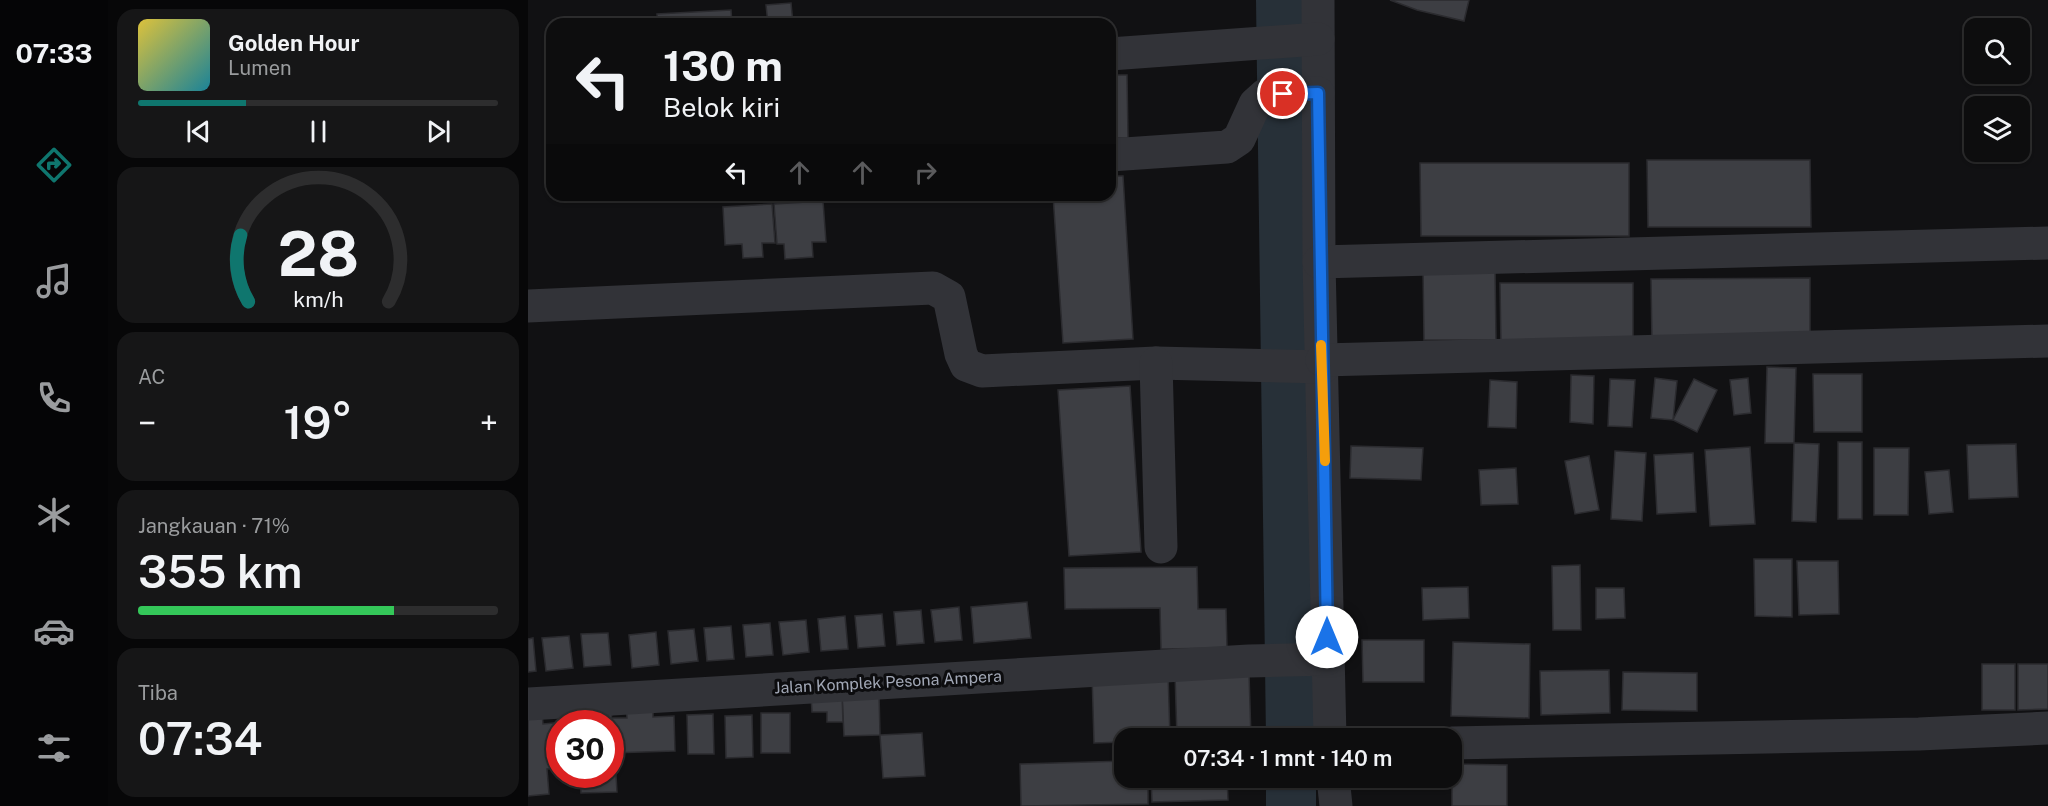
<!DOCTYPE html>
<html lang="id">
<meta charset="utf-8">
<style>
body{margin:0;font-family:"Public Sans",sans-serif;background:#161617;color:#f1f3f6;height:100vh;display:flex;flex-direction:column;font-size:22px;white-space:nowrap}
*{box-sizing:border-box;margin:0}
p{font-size:20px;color:#9a9c9e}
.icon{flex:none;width:33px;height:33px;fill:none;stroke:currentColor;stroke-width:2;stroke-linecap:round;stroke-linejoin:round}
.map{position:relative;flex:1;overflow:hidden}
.sheet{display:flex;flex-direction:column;gap:9px;padding:9px;background:#070708;width:420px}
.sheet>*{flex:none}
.top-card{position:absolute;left:18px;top:18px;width:570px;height:183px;border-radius:18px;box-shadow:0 2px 4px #0004,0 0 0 2px #2d2d2e;background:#0d0d0e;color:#f1f3f6;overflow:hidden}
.controls{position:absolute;left:1436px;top:18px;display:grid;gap:12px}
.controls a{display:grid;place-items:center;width:66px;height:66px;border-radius:12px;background:#0d0d0e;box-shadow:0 2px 4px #0004,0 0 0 2px #2d2d2e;font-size:30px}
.speed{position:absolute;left:18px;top:710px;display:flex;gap:12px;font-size:30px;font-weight:700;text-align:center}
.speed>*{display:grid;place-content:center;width:78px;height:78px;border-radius:50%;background:#0d0d0e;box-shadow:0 2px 4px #0004,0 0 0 2px #2d2d2e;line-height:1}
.speed .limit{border:9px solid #d22;background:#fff;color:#111}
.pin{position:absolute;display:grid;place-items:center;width:51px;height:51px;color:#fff;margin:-26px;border:3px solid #fff;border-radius:50%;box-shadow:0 2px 6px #0007}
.me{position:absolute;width:66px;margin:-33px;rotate:0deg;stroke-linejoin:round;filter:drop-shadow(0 0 4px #0008)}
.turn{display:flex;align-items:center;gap:21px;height:126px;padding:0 18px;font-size:27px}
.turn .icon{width:78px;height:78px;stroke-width:2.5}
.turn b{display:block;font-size:42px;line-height:51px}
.lanes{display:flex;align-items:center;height:57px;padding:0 18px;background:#0003;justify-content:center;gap:30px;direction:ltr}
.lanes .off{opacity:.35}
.big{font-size:45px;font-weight:600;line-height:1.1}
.sheet .tile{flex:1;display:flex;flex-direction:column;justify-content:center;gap:9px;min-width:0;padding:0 21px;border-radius:18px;background:#161617}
.sheet .dial{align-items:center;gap:0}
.dial svg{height:156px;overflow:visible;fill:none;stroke:#2d2d2e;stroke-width:7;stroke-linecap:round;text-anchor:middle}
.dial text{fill:#f1f3f6;stroke:none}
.song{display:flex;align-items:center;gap:18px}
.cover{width:72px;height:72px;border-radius:9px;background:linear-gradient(135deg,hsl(50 70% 55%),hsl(190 70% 35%))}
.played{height:6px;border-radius:3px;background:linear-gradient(90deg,#0f766e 30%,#2d2d2e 30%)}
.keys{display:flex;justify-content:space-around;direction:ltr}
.heat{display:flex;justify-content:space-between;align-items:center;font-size:33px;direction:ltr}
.charge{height:9px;border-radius:4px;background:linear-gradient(90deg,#34c759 71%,#2d2d2e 0)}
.trip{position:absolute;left:586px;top:728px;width:348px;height:60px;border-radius:18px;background:#0d0d0e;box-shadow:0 2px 4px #0004,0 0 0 2px #2d2d2e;font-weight:600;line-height:60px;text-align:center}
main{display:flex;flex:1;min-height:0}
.dock{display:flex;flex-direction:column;width:108px;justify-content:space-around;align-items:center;background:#050506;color:#9a9c9e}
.dock .icon{width:42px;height:42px}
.dock .selected{color:#0f766e}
.dock b{font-size:27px;color:#f1f3f6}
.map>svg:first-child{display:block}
</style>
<main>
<nav class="dock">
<b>07:33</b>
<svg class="icon selected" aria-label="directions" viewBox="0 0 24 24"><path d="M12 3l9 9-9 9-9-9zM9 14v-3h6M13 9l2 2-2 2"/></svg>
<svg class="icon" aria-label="music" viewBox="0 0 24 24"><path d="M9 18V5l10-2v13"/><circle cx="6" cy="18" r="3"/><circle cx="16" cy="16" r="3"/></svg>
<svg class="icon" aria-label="phone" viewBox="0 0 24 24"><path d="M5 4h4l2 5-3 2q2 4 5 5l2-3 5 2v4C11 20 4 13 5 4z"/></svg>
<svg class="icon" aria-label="climate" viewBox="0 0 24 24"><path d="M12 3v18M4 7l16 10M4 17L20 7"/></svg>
<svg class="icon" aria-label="car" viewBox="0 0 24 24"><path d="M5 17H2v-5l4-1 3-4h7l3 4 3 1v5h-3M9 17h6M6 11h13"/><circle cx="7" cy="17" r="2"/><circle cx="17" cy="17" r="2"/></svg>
<svg class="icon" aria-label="filters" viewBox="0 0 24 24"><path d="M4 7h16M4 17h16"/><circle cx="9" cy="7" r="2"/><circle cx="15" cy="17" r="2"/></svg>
</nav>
<section class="sheet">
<div class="tile">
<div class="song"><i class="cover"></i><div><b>Golden Hour</b><p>Lumen</p></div></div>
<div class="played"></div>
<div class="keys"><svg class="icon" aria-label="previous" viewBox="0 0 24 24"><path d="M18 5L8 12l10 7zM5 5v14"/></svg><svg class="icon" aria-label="pause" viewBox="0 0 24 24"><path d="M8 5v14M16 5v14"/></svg><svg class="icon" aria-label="next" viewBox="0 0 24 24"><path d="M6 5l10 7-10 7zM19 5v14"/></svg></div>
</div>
<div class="tile dial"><svg viewBox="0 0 100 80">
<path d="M14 69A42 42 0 1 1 86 69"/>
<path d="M14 69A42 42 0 0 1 10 35" stroke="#0f766e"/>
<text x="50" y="56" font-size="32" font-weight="700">28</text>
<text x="50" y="72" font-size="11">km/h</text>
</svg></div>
<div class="tile"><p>AC</p>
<div class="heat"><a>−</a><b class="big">19°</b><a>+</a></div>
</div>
<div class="tile"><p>Jangkauan · 71%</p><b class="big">355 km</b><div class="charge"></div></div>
<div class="tile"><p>Tiba</p><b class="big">07:34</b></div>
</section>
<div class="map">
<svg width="1520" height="806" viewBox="0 0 1520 806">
<rect width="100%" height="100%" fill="#111113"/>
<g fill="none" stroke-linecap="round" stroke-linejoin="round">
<g stroke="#273038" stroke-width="50">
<polyline points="753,0 763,738"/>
<polyline points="763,777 763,806"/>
</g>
</g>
<g fill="#3d3e43" stroke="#2b2b2f" stroke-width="1.5">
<polygon points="862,0 941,0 936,21 889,10"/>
<polygon points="263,3 265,24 240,24 238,5"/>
<polygon points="203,10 204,24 130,24 129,14"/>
<polygon points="582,75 599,75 600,138 582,138"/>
<polygon points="1119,160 1282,160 1283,227 1120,227"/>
<polygon points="892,163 1101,163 1101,236 893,236"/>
<polygon points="582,176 595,176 605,339 535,343 525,195 582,195"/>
<polygon points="295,201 298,242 284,242 285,257 257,259 256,244 249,244 246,204"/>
<polygon points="244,204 247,243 234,243 235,257 215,258 214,244 197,245 195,207"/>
<polygon points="895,269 967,269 968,340 896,340"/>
<polygon points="1282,278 1282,344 1124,344 1123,279"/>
<polygon points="972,283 1105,283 1105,347 973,348"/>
<polygon points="1239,367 1268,368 1266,443 1237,443"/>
<polygon points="1285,374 1334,374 1334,432 1286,432"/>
<polygon points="1043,375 1066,376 1065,424 1042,422"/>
<polygon points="1127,378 1149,381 1145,420 1123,418"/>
<polygon points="1220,378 1223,413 1206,415 1202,380"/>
<polygon points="1082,379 1107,380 1104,427 1080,426"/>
<polygon points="1166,379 1189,390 1169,432 1145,420"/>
<polygon points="962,380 989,382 988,428 960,427"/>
<polygon points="602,386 613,552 541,556 530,390"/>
<rect x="1310" y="442" width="24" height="77"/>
<polygon points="1266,443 1291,444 1288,522 1264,521"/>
<polygon points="1488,444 1490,497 1441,499 1439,445"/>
<polygon points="823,446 895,448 893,480 822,478"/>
<polygon points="1222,447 1227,524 1182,526 1177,450"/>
<polygon points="1346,448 1381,448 1380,515 1346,515"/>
<polygon points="1087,451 1118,453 1114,521 1083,519"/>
<polygon points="1165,453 1168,512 1129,514 1126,455"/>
<polygon points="1061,456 1071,510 1047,514 1037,461"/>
<polygon points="988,468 990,504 953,505 951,470"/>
<polygon points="1421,470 1425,512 1401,514 1397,472"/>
<polygon points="1226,559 1264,559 1264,617 1227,616"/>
<polygon points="1269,561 1310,561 1311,614 1271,615"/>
<polygon points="1052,565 1053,630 1025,630 1024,566"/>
<polygon points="669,567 670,609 698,609 699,648 633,649 632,608 537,609 536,568"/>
<polygon points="940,587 941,618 895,620 894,588"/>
<polygon points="1068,588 1096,588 1097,618 1068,619"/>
<polygon points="499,602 503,638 446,643 443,607"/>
<polygon points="431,607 434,640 407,642 403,610"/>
<polygon points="393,610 396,643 369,645 366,612"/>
<polygon points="354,614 357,646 330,648 327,616"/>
<polygon points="317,616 320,649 293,651 290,619"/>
<polygon points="278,620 281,652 255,655 251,622"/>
<polygon points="242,623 245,655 218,657 215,625"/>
<polygon points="203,626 206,659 179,661 176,628"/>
<polygon points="166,629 170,661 143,664 140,631"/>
<polygon points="128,632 131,665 104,668 101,635"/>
<polygon points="80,633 83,665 56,667 53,634"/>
<polygon points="41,636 45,668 18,671 14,638"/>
<polygon points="5,638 8,671 0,672 0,639"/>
<polygon points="834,640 896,640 896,682 835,682"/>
<polygon points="925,642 1002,644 1001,718 923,716"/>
<rect x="1454" y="664" width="33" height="46"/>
<polygon points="1490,664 1520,664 1520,709 1490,710"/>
<polygon points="1081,670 1082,713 1013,715 1012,671"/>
<polygon points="640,672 642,738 597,738 597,742 566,743 564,674"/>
<polygon points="1095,672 1169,673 1169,711 1094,710"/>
<polygon points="721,673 723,738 649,738 647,674"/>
<polygon points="351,693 352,735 316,736 314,694"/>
<polygon points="314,694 315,722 299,722 299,712 284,712 283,695"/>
<polygon points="125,704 125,717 146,716 147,751 82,753 82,723 64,723 64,707 86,707 83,718 99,718 98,705"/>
<polygon points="14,713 15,724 37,722 32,723 32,768 19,769 21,794 0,796 0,714"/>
<rect x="233" y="713" width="29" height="40"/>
<polygon points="185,714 186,754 160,754 159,715"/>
<polygon points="224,715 225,757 198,758 197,716"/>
<polygon points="394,733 397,776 355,778 352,735"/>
<polygon points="82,758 87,758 89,792 53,793 52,774 82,774"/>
<polygon points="597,761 597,777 620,777 620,804 493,806 492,764"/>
<polygon points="924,764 979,765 979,806 924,806"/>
<polygon points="623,777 699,777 700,800 624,802"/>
</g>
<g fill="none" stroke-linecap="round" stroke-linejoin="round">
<g stroke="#323338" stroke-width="33">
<polyline points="790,0 791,262 802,738"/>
<polyline points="582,54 790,39"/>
<polyline points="582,155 699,147 711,139 727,104 737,95 790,93"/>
<polyline points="791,262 1520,243"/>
<polyline points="0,306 405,288 421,297 433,354 438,365 454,371 628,363 795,367"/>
<polyline points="794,360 1520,341"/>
<polyline points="628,363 633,547"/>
<polyline points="0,704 721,661 799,659"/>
<polyline points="924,743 1391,734 1520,728"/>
<polyline points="805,777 808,806"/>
</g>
</g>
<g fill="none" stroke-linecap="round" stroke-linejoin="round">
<defs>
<polyline id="route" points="755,94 790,93 799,637"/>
</defs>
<use href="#route" stroke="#114b97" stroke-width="15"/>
<use href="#route" stroke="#1a73e8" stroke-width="10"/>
<polyline stroke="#f59e0b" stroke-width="10" points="793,345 797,461"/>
</g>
<g text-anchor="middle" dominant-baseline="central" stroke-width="6" stroke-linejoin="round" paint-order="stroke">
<g font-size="16" fill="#a1a7b5" stroke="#0c0c0e">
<text transform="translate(360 682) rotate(-3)">Jalan Komplek Pesona Ampera</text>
</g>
</g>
</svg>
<div class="controls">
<a><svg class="icon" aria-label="search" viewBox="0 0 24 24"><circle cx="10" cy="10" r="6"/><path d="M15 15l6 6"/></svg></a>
<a><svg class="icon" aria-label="layers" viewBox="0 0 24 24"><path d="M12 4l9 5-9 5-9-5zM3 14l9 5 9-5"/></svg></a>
</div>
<div class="speed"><div class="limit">30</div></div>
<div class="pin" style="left:755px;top:94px;background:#d93025"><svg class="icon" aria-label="arrive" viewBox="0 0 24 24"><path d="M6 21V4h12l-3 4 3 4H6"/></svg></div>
<svg class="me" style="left:799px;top:637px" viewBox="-20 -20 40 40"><circle r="19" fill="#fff"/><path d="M0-13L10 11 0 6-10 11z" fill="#1a73e8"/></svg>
<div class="trip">07:34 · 1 mnt · 140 m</div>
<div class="top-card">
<div class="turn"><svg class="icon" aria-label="left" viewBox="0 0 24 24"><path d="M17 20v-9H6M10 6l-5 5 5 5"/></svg><div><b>130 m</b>Belok kiri</div></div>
<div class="lanes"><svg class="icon" aria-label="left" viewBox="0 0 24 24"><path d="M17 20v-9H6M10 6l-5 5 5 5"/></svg><svg class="icon off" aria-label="ahead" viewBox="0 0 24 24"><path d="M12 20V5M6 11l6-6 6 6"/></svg><svg class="icon off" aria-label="ahead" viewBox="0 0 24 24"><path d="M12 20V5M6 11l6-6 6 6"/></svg><svg class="icon off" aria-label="right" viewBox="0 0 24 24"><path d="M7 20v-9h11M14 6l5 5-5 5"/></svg></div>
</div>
</div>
</main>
